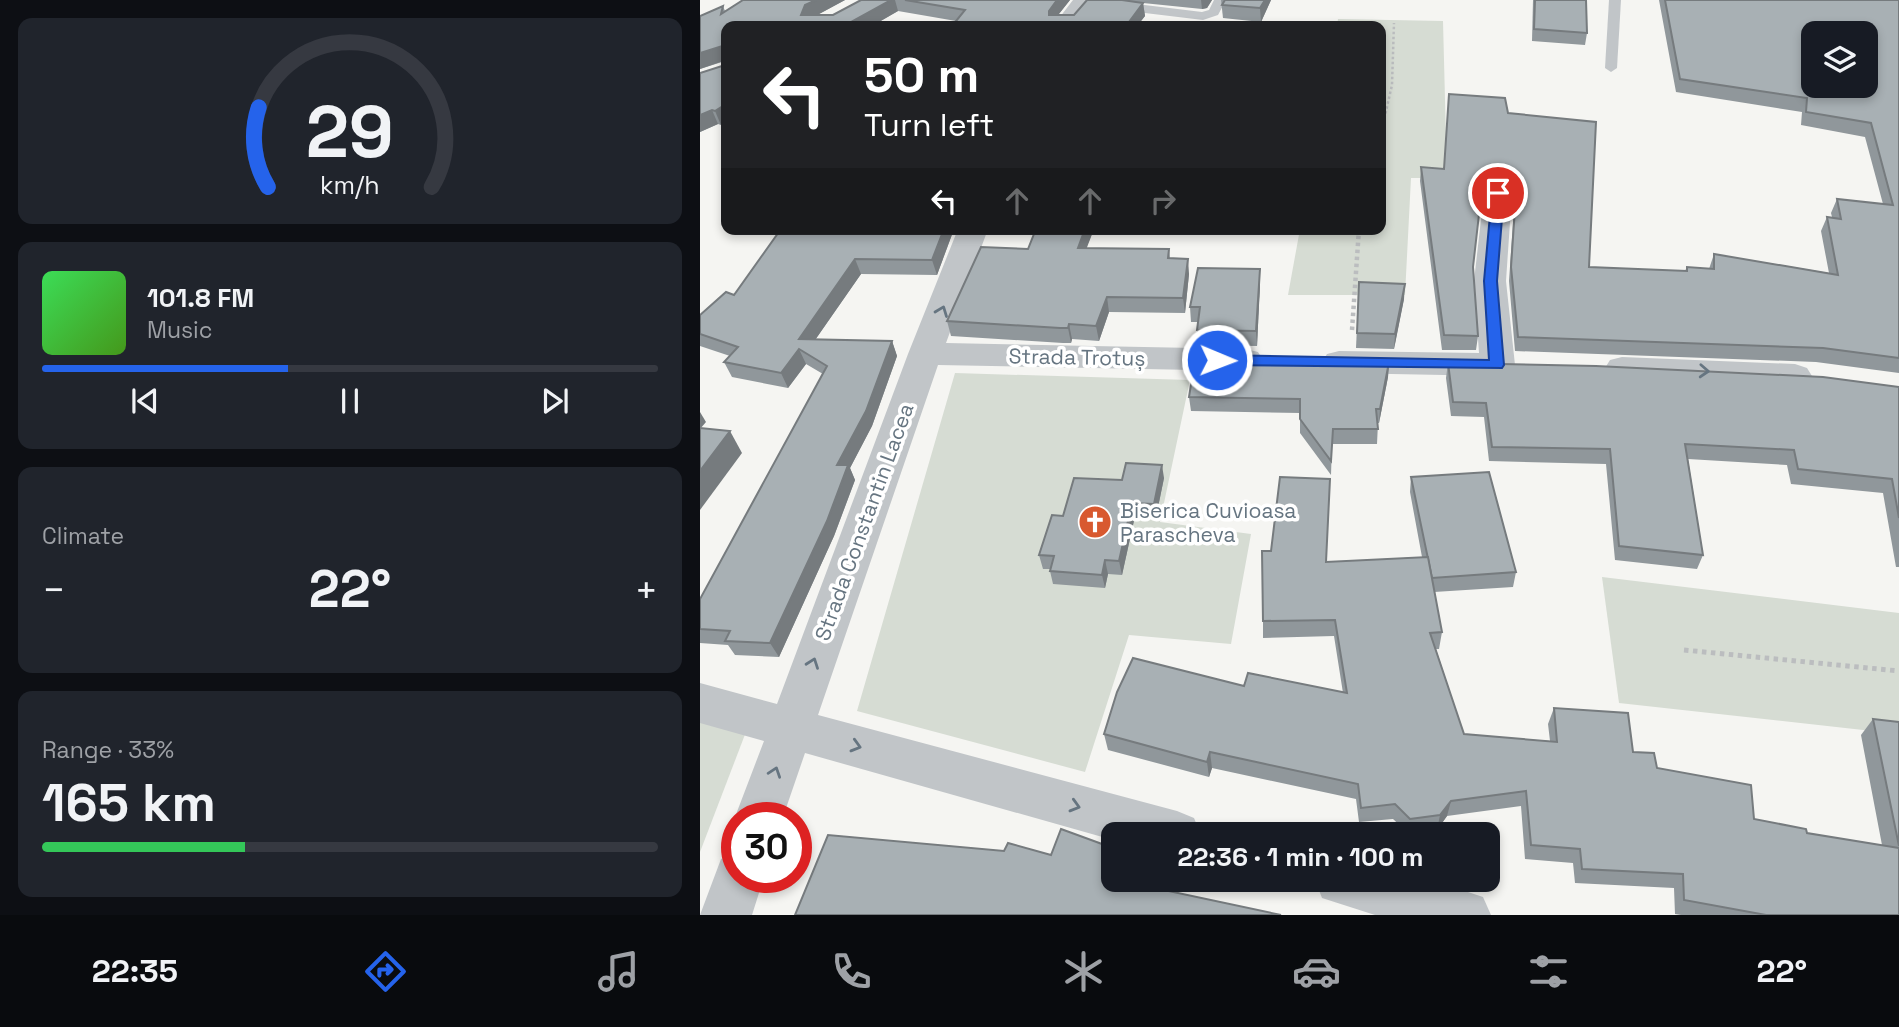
<!DOCTYPE html>
<meta charset="utf-8">
<style>
body{margin:0;font-family:"Space Grotesk",sans-serif;background:#20242c;color:#f1f3f6;height:100vh;display:flex;flex-direction:column;font-size:26px;white-space:nowrap}
*{box-sizing:border-box;margin:0}
p{font-size:23px;color:#9ea1a6}
.icon{flex:none;width:38px;height:38px;fill:none;stroke:currentColor;stroke-width:2;stroke-linecap:round;stroke-linejoin:round}
.map{position:relative;flex:1;overflow:hidden}
.panel{display:flex;flex-direction:column;gap:18px;padding:18px;background:#0d0f14;width:700px}
.panel>*{flex:none}
.guide{position:absolute;left:21px;top:21px;width:665px;height:214px;border-radius:14px;box-shadow:0 4px 10px #0003;background:#202124;color:#fff;overflow:hidden}
.buttons{position:absolute;left:1101px;top:21px;display:grid;gap:14px}
.buttons a{display:grid;place-items:center;width:77px;height:77px;border-radius:14px;background:#171b24;box-shadow:0 4px 10px #0003;font-size:35px}
.speed{position:absolute;left:21px;top:802px;display:flex;gap:14px;font-size:35px;font-weight:700;text-align:center}
.speed>*{display:grid;place-content:center;width:91px;height:91px;border-radius:50%;background:#171b24;box-shadow:0 4px 10px #0003;line-height:1}
.speed .limit{border:10px solid #d22;background:#fff;color:#111}
.pin{position:absolute;display:grid;place-items:center;width:60px;height:60px;color:#fff;margin:-30px;border:4px solid #fff;border-radius:50%;box-shadow:0 2px 7px #0007}
.me{position:absolute;width:77px;margin:-38px;rotate:91deg;stroke-linejoin:round;filter:drop-shadow(0 0 5px #0008)}
.turn{display:flex;align-items:center;gap:24px;height:147px;padding:0 28px;font-size:32px}
.turn .icon{width:91px;height:91px;stroke-width:2.5}
.turn b{display:block;font-size:49px;line-height:60px}
.lanes{display:flex;align-items:center;height:66px;padding:0 28px;background:#0003;justify-content:center;gap:35px;direction:ltr}
.lanes .off{opacity:.35}
.big{font-size:52px;font-weight:600;line-height:1.1}
.panel .widget{flex:1;display:flex;flex-direction:column;justify-content:center;gap:10px;min-width:0;padding:0 24px;border-radius:14px;background:#20242c}
.panel .dial{align-items:center;gap:0}
.dial svg{height:182px;overflow:visible;fill:none;stroke:#363941;stroke-width:7;stroke-linecap:round;text-anchor:middle}
.dial text{fill:#f1f3f6;stroke:none}
.song{display:flex;align-items:center;gap:21px}
.cover{width:84px;height:84px;border-radius:10px;background:linear-gradient(135deg,hsl(130 70% 55%),hsl(100 70% 35%))}
.played{height:7px;border-radius:4px;background:linear-gradient(90deg,#2563eb 40%,#363941 40%)}
.keys{display:flex;justify-content:space-around;direction:ltr}
.heat{display:flex;justify-content:space-between;align-items:center;font-size:38px;direction:ltr}
.charge{height:10px;border-radius:5px;background:linear-gradient(90deg,#34c759 33%,#363941 0)}
.trip{position:absolute;left:401px;top:822px;width:399px;height:70px;border-radius:14px;background:#171b24;box-shadow:0 4px 10px #0003;font-weight:600;line-height:70px;text-align:center}
.menu{display:flex;height:112px;justify-content:space-around;align-items:center;background:#090b0e;color:#9ea1a6}
.menu .icon{width:49px;height:49px}
.menu .on{color:#2563eb}
.menu b{font-size:32px;color:#f1f3f6}
main{display:flex;flex:1;min-height:0}
.map>svg:first-child{display:block}
</style>
<main>
<section class="panel">
<div class="widget dial"><svg viewBox="0 0 100 80">
<path d="M14 69A42 42 0 1 1 86 69"/>
<path d="M14 69A42 42 0 0 1 10 34" stroke="#2563eb"/>
<text x="50" y="56" font-size="32" font-weight="700">29</text>
<text x="50" y="72" font-size="11">km/h</text>
</svg></div>
<div class="widget">
<div class="song"><i class="cover"></i><div><b>101.8 FM</b><p>Music</p></div></div>
<div class="played"></div>
<div class="keys"><svg class="icon" aria-label="previous" viewBox="0 0 24 24"><path d="M18 5L8 12l10 7zM5 5v14"/></svg><svg class="icon" aria-label="pause" viewBox="0 0 24 24"><path d="M8 5v14M16 5v14"/></svg><svg class="icon" aria-label="next" viewBox="0 0 24 24"><path d="M6 5l10 7-10 7zM19 5v14"/></svg></div>
</div>
<div class="widget"><p>Climate</p>
<div class="heat"><a>−</a><b class="big">22°</b><a>+</a></div>
</div>
<div class="widget"><p>Range · 33%</p><b class="big">165 km</b><div class="charge"></div></div>
</section>
<div class="map">
<svg width="1199" height="915" viewBox="0 0 1199 915">
<rect width="100%" height="100%" fill="#f5f5f2"/>
<g fill="#d6dcd3">
<polygon points="638,19 743,21 747,178 711,178 705,295 588,295 600,229 681,229 681,26 637,26"/>
<polygon points="255,373 490,380 460,522 551,534 531,644 429,635 385,772 157,711"/>
<polygon points="902,577 1199,613 1199,734 919,703"/>
<polygon points="0,712 49,724 0,852"/>
</g>
<g fill="none" stroke-linecap="round" stroke-linejoin="round">
<polyline stroke="#bbbdbf" stroke-width="2.5" stroke-dasharray="2.5 2.5" stroke-linecap="butt" points="681,133 692,85 694,23"/>
<polyline stroke="#bbbdbf" stroke-width="4.5" stroke-dasharray="3.5 3.5" stroke-linecap="butt" points="652,330 659,229"/>
<polyline stroke="#bbbdbf" stroke-width="5" stroke-dasharray="4.5 4.5" stroke-linecap="butt" points="984,650 1199,671"/>
<g fill="#c1c5c8" fill-rule="evenodd">
<polygon points="514,0 526,0 518,15 503,20 420,10 414,6 420,2 502,12 509,10"/>
<polygon points="909,0 921,0 917,68 911,72 905,68"/>
</g>
<g fill="#c1c5c8" fill-rule="evenodd">
<polygon points="373,0 396,0 376,26 353,26"/>
<polygon points="798,184 808,187 812,193 806,281 815,365 810,373 797,376 639,373 627,370 622,362 627,354 639,351 779,353 774,281 784,193 788,187"/>
<polygon points="258,229 288,229 246,343 546,349 558,352 563,360 558,368 546,371 238,365 118,715 477,811 494,818 501,835 413,835 413,840 105,753 83,817 37,817 37,821 35,817 64,741 0,723 0,683 77,704 208,354"/>
<polygon points="922,357 1095,364 1107,368 1112,376 1107,384 1095,388 922,379 910,376 905,368 910,360"/>
<polygon points="37,853 37,877 64,877 52,915 0,915 21,859"/>
<polygon points="615,880 732,880 783,897 791,915 675,915 622,898"/>
</g>
</g>
<g fill="#90979b">
<polygon points="43,0 145,0 117,15 133,15 161,0 370,0 358,15 374,15 387,0 512,0 507,8 502,9 443,3 445,16 437,26 252,26 256,21 198,11 172,26 26,26 26,122 21,125 18,124 0,132 0,73 22,66 22,62 0,69 0,16 23,6 25,11"/>
<polygon points="521,0 571,0 561,22 523,18"/>
<polygon points="833,0 886,0 887,33 885,45 832,41"/>
<polygon points="959,0 1199,0 1199,373 1116,362 815,351 809,281 815,193 809,184 799,181 787,184 782,192 773,267 778,336 776,350 742,350 720,181 721,167 744,169 749,94 808,113 889,267 985,271 987,267 1009,269 1014,254 1129,273 1121,231 1127,217 1132,217 1131,213 1137,199 1183,204 1165,137 1101,125 1102,112 976,92"/>
<polygon points="254,229 237,275 161,274 115,340 192,341 197,356 172,426 150,468 155,480 134,536 79,657 35,655 28,645 0,643 0,599 123,374 106,364 88,388 32,377 24,362 30,356 0,346 0,315 34,295"/>
<polygon points="336,229 394,229 386,248 469,249 470,258 489,274 485,313 409,312 399,341 372,339 371,343 363,343 251,336 247,321 328,249"/>
<polygon points="560,269 560,284 557,346 499,345 497,330 498,322 491,322 490,307"/>
<polygon points="659,282 704,299 694,349 656,348"/>
<polygon points="689,362 688,377 679,423 678,423 677,444 632,444 631,475 600,433 600,413 491,411 489,397"/>
<polygon points="748,363 1199,387 1199,567 1196,567 1183,493 1091,484 1087,465 988,459 1003,555 997,569 915,560 906,464 789,461 784,417 751,416 746,378"/>
<polygon points="711,477 816,572 813,587 734,592 742,632 739,649 736,649 764,734 850,741 848,724 854,708 933,752 957,768 1054,819 1107,833 1182,845 1161,735 1173,719 1199,722 1199,915 981,915 975,914 974,888 875,883 873,863 825,859 821,806 747,816 737,830 708,833 693,819 659,822 656,799 512,768 509,777 408,750 404,734 544,686 643,693 634,636 563,638 563,621 626,562 722,557 710,492"/>
<polygon points="464,478 456,517 435,516 422,575 408,574 405,588 353,584 350,571 350,569 343,569 339,555 422,480"/>
</g>
<g fill="#767b7e">
<polygon points="116,0 145,0 110,19 101,15 105,5"/>
<polygon points="191,0 195,0 198,11 172,26 144,26"/>
<polygon points="357,0 370,0 351,24 349,11"/>
<polygon points="501,0 512,0 507,8 502,9"/>
<polygon points="565,0 571,0 561,22 560,8"/>
<polygon points="443,3 445,16 437,26 426,26"/>
<polygon points="22,46 26,60 0,69 0,53"/>
<polygon points="26,104 26,122 21,125 15,111"/>
<polygon points="12,110 18,124 0,132 0,115"/>
<polygon points="801,167 799,181 787,184 781,193 783,179 789,170"/>
<polygon points="244,229 254,229 237,275 232,260"/>
<polygon points="385,229 394,229 381,263 378,248"/>
<polygon points="155,259 161,274 106,353 99,339"/>
<polygon points="488,259 489,274 485,313 483,298"/>
<polygon points="560,269 560,284 557,346 556,331"/>
<polygon points="705,284 704,299 694,349 695,334"/>
<polygon points="407,297 409,312 399,341 396,326"/>
<polygon points="369,324 372,339 371,343 368,328"/>
<polygon points="192,341 197,356 172,426 150,468 155,480 134,536 79,657 70,643 137,465"/>
<polygon points="99,349 106,364 88,388 81,373"/>
<polygon points="689,362 688,377 679,423 680,409"/>
<polygon points="0,412 6,422 0,429"/>
<polygon points="30,431 42,453 0,510 0,471"/>
<polygon points="462,465 464,478 456,517 454,504"/>
<polygon points="432,503 435,516 422,575 419,561"/>
<polygon points="405,560 408,574 405,588 402,575"/>
<polygon points="510,752 512,768 509,777 507,762"/>
<polygon points="751,801 747,816 737,830 740,815"/>
<polygon points="432,880 442,880 436,899 431,883"/>
</g>
<g fill="#a8b0b4" stroke="#767b7e" stroke-width="2" fill-rule="evenodd">
<polygon points="43,0 116,0 105,5 101,15 133,15 161,0 191,0 144,26 26,26 26,104 15,111 12,110 0,115 0,73 22,66 22,46 0,53 0,16 23,6 21,14"/>
<polygon points="205,0 357,0 349,11 349,15 374,15 387,0 422,0 443,3 426,26 252,26 265,10"/>
<polygon points="525,0 565,0 560,8 522,5"/>
<polygon points="835,0 886,0 887,33 834,29"/>
<path d="M965,0H1199V358L1123,348L818,337L811,267L817,179L811,170L801,167L789,170L783,179L773,267L778,336L744,335L721,167L744,169L749,94L805,98L808,113L896,122L889,267L987,271V267L1014,269V254L1138,275L1127,217L1141,219L1137,199L1193,205L1171,123L1106,112L1107,98L980,79ZM1113,33H1166V86H1113Z"/>
<polygon points="81,229 244,229 232,260 155,259 99,339 192,341 166,411 137,465 148,465 127,521 70,643 25,641 30,631 0,629 0,599 127,366 99,349 81,373 24,362 38,347 0,334 0,315 26,292 34,295"/>
<polygon points="336,229 385,229 378,248 469,249 468,258 488,259 483,298 407,297 396,326 369,324 368,328 360,328 247,321 281,247 328,249"/>
<polygon points="498,268 560,269 556,331 497,330 500,307 490,307"/>
<polygon points="659,282 705,284 695,334 657,333"/>
<polygon points="495,359 689,362 680,409 676,409 678,429 633,429 631,461 600,419 600,399 489,397"/>
<polygon points="748,363 896,366 1123,377 1199,387 1199,518 1192,479 1098,469 1094,450 985,444 1003,555 919,546 910,449 792,447 786,403 753,402"/>
<polygon points="0,428 30,431 0,471"/>
<polygon points="426,463 462,465 454,504 432,503 419,561 405,560 402,575 350,571 354,556 339,555 352,515 363,516 374,478 422,480"/>
<polygon points="789,472 816,572 732,578 711,477"/>
<polygon points="580,477 630,479 626,562 728,557 742,632 730,633 764,734 857,742 854,708 928,713 933,752 954,753 957,768 1051,785 1054,819 1106,829 1107,833 1199,848 1199,915 1066,915 984,900 983,874 882,869 880,849 831,845 826,791 751,801 740,815 710,819 695,804 661,808 658,784 510,752 507,762 404,734 417,692 433,658 544,686 548,673 647,693 635,620 563,621 562,551 571,551"/>
<polygon points="1173,719 1199,722 1199,846"/>
<polygon points="361,829 413,848 413,880 432,880 431,883 581,915 95,915 128,835 304,851 308,843 351,855"/>
</g>
<defs><path id="oneway-chevron" d="M-2-3.5L2.5 0L-2 3.5" fill="none" stroke-width="1.6" stroke-linecap="round" stroke-linejoin="round" transform="scale(1.75)"/></defs>
<g stroke="#667581">
<use href="#oneway-chevron" transform="translate(242 311) rotate(-69)"/>
<use href="#oneway-chevron" transform="translate(1004 371) rotate(3)"/>
<use href="#oneway-chevron" transform="translate(113 663) rotate(-70)"/>
<use href="#oneway-chevron" transform="translate(156 746) rotate(16)"/>
<use href="#oneway-chevron" transform="translate(75 772) rotate(-71)"/>
<use href="#oneway-chevron" transform="translate(375 806) rotate(16)"/>
</g>
<polygon fill="#2563eb" stroke="#184099" stroke-width="2" points="798,190 804,193 797,281 804,365 802,368 517,365 509,360 517,355 789,360 784,281 792,193"/>
<defs>
<symbol id="church-disc" viewBox="-11 -11 22 22"><circle r="9.5" fill="#d8592f" stroke="#fff"/><path d="M-1.2-6h2.4v3.5h3.3v2.4h-3.3V6h-2.4V-.1h-3.3v-2.4h3.3Z" fill="#fff"/></symbol>
</defs>
<g fill-rule="evenodd">
<use href="#church-disc" x="376" y="503" width="38" height="38"/>
</g>
<g text-anchor="middle" dominant-baseline="central" stroke-width="7" stroke-linejoin="round" paint-order="stroke">
<g font-size="21" fill="#667581" stroke="#fff">
<text transform="translate(377 357) rotate(1)">Strada Trotuș</text>
<text transform="translate(164 522) rotate(-70)">Strada Constantin Lacea</text>
</g>
<g font-size="21" fill="#667581" stroke="#fff" text-anchor="start">
<text x="420" y="510">Biserica Cuvioasa<tspan x="420" dy="24">Parascheva</tspan></text>
</g>
</g>
</svg>
<div class="buttons">
<a><svg class="icon" aria-label="layers" viewBox="0 0 24 24"><path d="M12 4l9 5-9 5-9-5zM3 14l9 5 9-5"/></svg></a>
</div>
<div class="speed"><div class="limit">30</div></div>
<div class="pin" style="left:798px;top:193px;background:#d93025"><svg class="icon" aria-label="arrive" viewBox="0 0 24 24"><path d="M6 21V4h12l-3 4 3 4H6"/></svg></div>
<svg class="me" style="left:517px;top:360px" viewBox="-20 -20 40 40"><circle r="17" fill="#2563eb" stroke="#fff" stroke-width="3"/><path d="M0-11L8 9 0 5-8 9z" fill="#fff"/></svg>
<div class="trip">22:36 · 1 min · 100 m</div>
<div class="guide">
<div class="turn"><svg class="icon" aria-label="left" viewBox="0 0 24 24"><path d="M17 20v-9H6M10 6l-5 5 5 5"/></svg><div><b>50 m</b>Turn left</div></div>
<div class="lanes"><svg class="icon" aria-label="left" viewBox="0 0 24 24"><path d="M17 20v-9H6M10 6l-5 5 5 5"/></svg><svg class="icon off" aria-label="ahead" viewBox="0 0 24 24"><path d="M12 20V5M6 11l6-6 6 6"/></svg><svg class="icon off" aria-label="ahead" viewBox="0 0 24 24"><path d="M12 20V5M6 11l6-6 6 6"/></svg><svg class="icon off" aria-label="right" viewBox="0 0 24 24"><path d="M7 20v-9h11M14 6l5 5-5 5"/></svg></div>
</div>
</div>
</main>
<nav class="menu">
<b>22:35</b>
<svg class="icon on" aria-label="directions" viewBox="0 0 24 24"><path d="M12 3l9 9-9 9-9-9zM9 14v-3h6M13 9l2 2-2 2"/></svg>
<svg class="icon" aria-label="music" viewBox="0 0 24 24"><path d="M9 18V5l10-2v13"/><circle cx="6" cy="18" r="3"/><circle cx="16" cy="16" r="3"/></svg>
<svg class="icon" aria-label="phone" viewBox="0 0 24 24"><path d="M5 4h4l2 5-3 2q2 4 5 5l2-3 5 2v4C11 20 4 13 5 4z"/></svg>
<svg class="icon" aria-label="climate" viewBox="0 0 24 24"><path d="M12 3v18M4 7l16 10M4 17L20 7"/></svg>
<svg class="icon" aria-label="car" viewBox="0 0 24 24"><path d="M5 17H2v-5l4-1 3-4h7l3 4 3 1v5h-3M9 17h6M6 11h13"/><circle cx="7" cy="17" r="2"/><circle cx="17" cy="17" r="2"/></svg>
<svg class="icon" aria-label="filters" viewBox="0 0 24 24"><path d="M4 7h16M4 17h16"/><circle cx="9" cy="7" r="2"/><circle cx="15" cy="17" r="2"/></svg>
<b>22°</b>
</nav>
